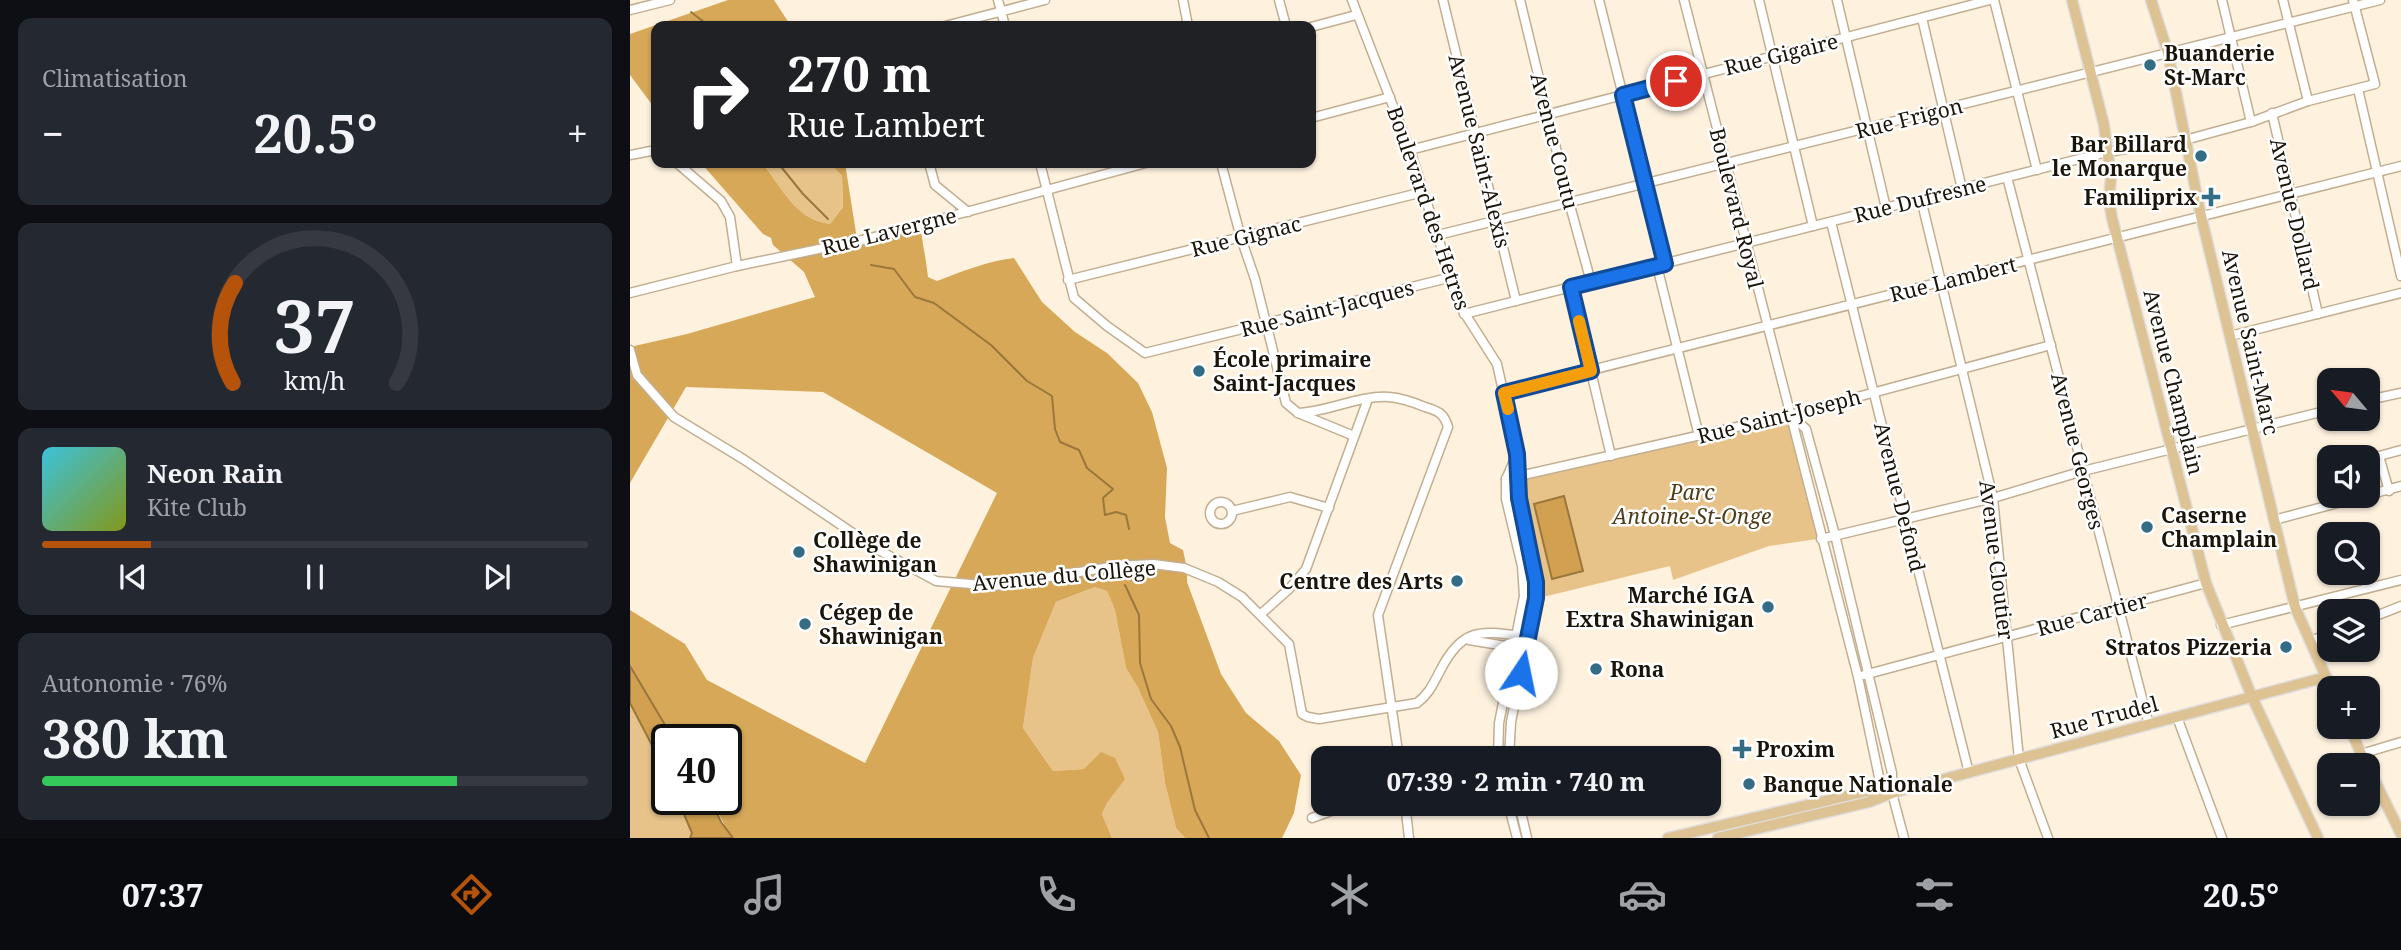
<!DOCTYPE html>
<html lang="fr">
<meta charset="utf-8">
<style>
body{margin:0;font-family:"Noto Serif",serif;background:#242831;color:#f1f3f6;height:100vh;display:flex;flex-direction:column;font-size:26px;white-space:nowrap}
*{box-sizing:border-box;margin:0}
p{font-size:23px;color:#9ea1a6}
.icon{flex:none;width:38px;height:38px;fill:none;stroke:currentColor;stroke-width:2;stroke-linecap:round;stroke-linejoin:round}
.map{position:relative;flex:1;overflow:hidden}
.details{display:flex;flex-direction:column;gap:18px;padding:18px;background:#0d0f14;width:630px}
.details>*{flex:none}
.hud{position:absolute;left:21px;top:21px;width:665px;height:147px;border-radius:14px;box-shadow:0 2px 5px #0004;background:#202124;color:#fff;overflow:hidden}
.needle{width:46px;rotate:299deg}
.fabs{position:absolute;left:1687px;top:368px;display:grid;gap:14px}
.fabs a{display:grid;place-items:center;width:63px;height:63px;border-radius:14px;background:#171b24;box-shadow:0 2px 5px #0004;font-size:35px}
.speed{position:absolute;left:21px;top:724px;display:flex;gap:14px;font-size:35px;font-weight:700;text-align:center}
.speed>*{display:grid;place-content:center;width:91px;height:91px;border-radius:50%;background:#171b24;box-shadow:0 2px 5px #0004;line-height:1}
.speed .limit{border:4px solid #111;border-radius:10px;background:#fff;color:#111}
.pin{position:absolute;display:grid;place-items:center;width:60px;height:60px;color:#fff;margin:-30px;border:4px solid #fff;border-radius:50%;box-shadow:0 2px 7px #0007}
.me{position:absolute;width:77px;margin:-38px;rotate:11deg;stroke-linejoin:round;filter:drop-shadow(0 0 5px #0008)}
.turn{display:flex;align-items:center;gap:24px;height:147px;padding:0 21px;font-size:32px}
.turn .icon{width:91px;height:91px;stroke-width:2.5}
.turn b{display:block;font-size:49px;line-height:60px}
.big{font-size:52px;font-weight:700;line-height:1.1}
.details .card{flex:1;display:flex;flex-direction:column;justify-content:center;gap:10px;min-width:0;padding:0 24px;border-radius:14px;background:#242831}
.details .dial{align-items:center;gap:0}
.dial svg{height:182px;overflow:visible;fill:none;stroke:#363941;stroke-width:7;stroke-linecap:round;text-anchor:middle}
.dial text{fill:#f1f3f6;stroke:none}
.song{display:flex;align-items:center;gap:21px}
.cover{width:84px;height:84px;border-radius:10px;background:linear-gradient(135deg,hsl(190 70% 55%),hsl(70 70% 35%))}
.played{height:7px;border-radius:4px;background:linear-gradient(90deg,#b45309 20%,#363941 20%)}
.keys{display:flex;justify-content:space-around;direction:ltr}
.heat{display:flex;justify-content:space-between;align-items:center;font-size:38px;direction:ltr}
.charge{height:10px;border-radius:5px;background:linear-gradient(90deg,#34c759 76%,#363941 0)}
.trip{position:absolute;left:681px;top:746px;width:410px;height:70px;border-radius:14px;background:#171b24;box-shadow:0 2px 5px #0004;font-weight:700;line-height:70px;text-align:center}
.tab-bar{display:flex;height:112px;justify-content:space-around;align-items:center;background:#090b0e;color:#9ea1a6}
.tab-bar .icon{width:49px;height:49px}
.tab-bar .selected{color:#b45309}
.tab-bar b{font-size:32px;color:#f1f3f6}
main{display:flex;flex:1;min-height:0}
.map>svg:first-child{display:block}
</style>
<main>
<section class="details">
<div class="card"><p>Climatisation</p>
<div class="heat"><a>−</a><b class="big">20.5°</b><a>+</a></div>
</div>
<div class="card dial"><svg viewBox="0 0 100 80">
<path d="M14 69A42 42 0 1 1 86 69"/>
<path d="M14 69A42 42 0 0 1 15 25" stroke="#b45309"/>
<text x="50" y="56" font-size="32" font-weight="700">37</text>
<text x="50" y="72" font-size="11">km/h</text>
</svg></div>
<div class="card">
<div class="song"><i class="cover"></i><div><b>Neon Rain</b><p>Kite Club</p></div></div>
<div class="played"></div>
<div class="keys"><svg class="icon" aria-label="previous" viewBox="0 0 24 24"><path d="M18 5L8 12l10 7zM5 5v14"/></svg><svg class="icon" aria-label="pause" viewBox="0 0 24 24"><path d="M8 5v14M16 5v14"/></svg><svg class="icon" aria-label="next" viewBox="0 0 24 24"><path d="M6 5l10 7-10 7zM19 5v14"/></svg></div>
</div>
<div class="card"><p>Autonomie · 76%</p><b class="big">380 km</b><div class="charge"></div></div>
</section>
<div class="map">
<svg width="1771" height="838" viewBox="0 0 1771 838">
<rect width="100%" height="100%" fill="#fef2df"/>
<g fill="#e7c38a">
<path d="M132,163H200L212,176L213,207L200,224C164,219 153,188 132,163Z"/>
<polygon points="1160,415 1194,538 1139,546 1043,580 1040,566 909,598 887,477"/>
<polygon points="465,587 477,591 485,610 496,668 508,688 528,732 535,783 546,828 555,838 482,838 472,814 477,803 494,779 454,769 423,771 393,728 403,658 426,602"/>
<polygon points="0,703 37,774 37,800 48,800 62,833 60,838 0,838"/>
</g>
<g fill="#d7a858">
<polygon points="98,0 144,0 161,26 26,26 26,110 0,75 0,34"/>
<path d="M71,163H132C153,188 164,219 200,224L213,207L212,176L200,163H215L227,239L290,223C292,242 296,258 298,277L307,281C334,271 357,261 384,258L412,302L445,332L477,353L508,383L522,412L537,468L535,517L540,543L553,550L557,569V582L591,674L616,713L649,741L671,775L664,813L652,838H555L546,828L535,783L528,732L508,688L496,668L485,610L477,591L465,587L426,602L403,658L393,728L423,771L454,769L471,752L485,758L495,779L477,803L472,814L482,838H103C93,826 90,813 81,800H96V740H44L0,666V610L55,644L77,680L235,763L367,493L193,392L56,387L0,483V347L57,334L185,297L174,272L143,245L141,238L133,234Z"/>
</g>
<g fill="#d1a151" stroke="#9a773b" stroke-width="2">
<polygon points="934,496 953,571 922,579 904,504"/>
<polygon points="0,666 44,740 37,740 37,774 0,703"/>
<polygon points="48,800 81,800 91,822 103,838 60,838 62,833"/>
</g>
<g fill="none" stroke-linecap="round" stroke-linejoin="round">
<g stroke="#9a773b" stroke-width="2">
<polyline points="61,12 79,26"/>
<polyline points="148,163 173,194 198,219"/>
<polyline points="241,265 264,269 285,297 304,303 361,345 397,381 422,396 425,429 430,442 449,450 457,468 483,489 473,498 475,515 486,512 496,515 499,529"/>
<polyline points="495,585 509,615 510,663 521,699 541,726 550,747 565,810 579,838"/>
</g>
<defs>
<g id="minor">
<polyline points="368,0 375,26"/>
<polyline points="553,0 558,26"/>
<polyline points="649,0 656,26"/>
<polyline points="722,0 780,150 830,306 867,364 887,454 889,498 903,562 906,598 881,722 879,758"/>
<polyline points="813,0 886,301"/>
<polyline points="890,0 939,202 961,282"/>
<polyline points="969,0 1035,264"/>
<polyline points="1054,0 1228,677 1249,777 1262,793"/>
<polyline points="1129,0 1183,226"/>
<polyline points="1207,0 1256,208"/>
<polyline points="1364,0 1407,170"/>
<polyline points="1592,0 1621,122"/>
<polyline points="1653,0 1678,101"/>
<polyline points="0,10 40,0"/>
<polyline points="1292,18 1332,189"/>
<polyline points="315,26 415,0"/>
<polyline points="681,27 726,15"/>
<polyline points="1728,89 1771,276"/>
<polyline points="1642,113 1688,314"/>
<polyline points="681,118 760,97"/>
<polyline points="780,150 1360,0"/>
<polyline points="0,155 26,150"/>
<polyline points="47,163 91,201 100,217 107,266"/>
<polyline points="299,163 305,185 338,212"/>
<polyline points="410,163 444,298 477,326 515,353 822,277"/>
<polyline points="591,163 611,238 625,279 656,403 668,413 724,436"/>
<polyline points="1377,177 1519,725"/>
<polyline points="1291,199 1363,498 1389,759 1418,838"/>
<polyline points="1201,222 1339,773"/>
<polyline points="808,235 1750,0"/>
<polyline points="1027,266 1069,436"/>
<polyline points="438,280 793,192"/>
<polyline points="941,287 981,456"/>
<polyline points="0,293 107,266 237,239 516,163"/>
<polyline points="834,314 1477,152 1555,140 1621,122 1678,101 1745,84 1723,0"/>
<polyline points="1600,336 1771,293"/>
<path d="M0,350L7,375L44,417L113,459L245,548L306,581L364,586L486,566L523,564L554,568L588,582L612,597L659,644L672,714L678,717L689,719L787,703C799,694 803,684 810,671C833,625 853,631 898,637"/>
<polyline points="874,392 1771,166"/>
<polyline points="1738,400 1771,393"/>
<path d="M668,413C699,412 728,395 759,397C772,398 783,402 795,407C808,411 814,413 818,427L748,615L769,758"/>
<polyline points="1160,415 1176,429 1205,535 1262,773 1262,793 1274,838"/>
<polyline points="876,479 1160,415 1421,345"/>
<polyline points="1759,491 1749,456 1771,450"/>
<circle cx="591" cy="513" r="11"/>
<polyline points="602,511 660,497 699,508"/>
<polyline points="1644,520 1771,486"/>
<polyline points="1191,539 1363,498 1453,471 1699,410"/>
<polyline points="631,614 659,589 676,569 738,399"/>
<polyline points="1738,619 1771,606"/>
<polyline points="1591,625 1771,580"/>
<polyline points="839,640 888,648"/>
<polyline points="1680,641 1699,634"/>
<polyline points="1234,675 1576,583"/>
<polyline points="1547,717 1592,838"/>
<polyline points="1731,754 1771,742"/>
<polyline points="868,758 869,723 894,596 892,566 876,499 876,479 887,454"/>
<polyline points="775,803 779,838"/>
<polyline points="878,803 887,838"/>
<polyline points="889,803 897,838"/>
<polyline points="682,818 723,803"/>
</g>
<g id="major">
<polyline points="1442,0 1474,125 1481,177 1479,201 1482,218 1576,583 1622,697 1688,838"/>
<polyline points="1521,0 1538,53 1571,216 1665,607 1701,688"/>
<polyline points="1719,726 1736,765"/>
<polyline points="1738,767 1771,834"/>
<polyline points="1038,838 1237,791 1258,793"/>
<polyline points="1088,838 1239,802 1262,793 1696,677"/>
</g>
</defs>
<use href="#minor" stroke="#c2ae90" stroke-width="11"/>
<use href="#major" stroke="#dfdedd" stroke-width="13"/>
<use href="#minor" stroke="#fff" stroke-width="8"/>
<use href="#major" stroke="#ddc293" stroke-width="10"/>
</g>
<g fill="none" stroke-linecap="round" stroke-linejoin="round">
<defs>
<polyline id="route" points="891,673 906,598 906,582 889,498 887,454 874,393 961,371 941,287 1035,264 993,95 1046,81"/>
</defs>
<use href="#route" stroke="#114b97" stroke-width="18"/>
<use href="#route" stroke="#1a73e8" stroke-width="12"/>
<polyline stroke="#f59e0b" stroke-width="12" points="878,409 874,393 961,371 949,321"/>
</g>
<g fill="#336c85" stroke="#fff" stroke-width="2.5">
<circle cx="1520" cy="65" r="7"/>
<circle cx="1571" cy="156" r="7"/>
<path d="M1577.5 186.5h7v7h7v7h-7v7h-7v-7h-7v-7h7z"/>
<circle cx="569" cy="371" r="7"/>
<circle cx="1517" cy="527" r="7"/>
<circle cx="169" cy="552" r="7"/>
<circle cx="827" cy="581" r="7"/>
<circle cx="1138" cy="607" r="7"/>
<circle cx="175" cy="624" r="7"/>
<circle cx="1656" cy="647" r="7"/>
<circle cx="966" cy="669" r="7"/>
<path d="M1108.5 738.5h7v7h7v7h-7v7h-7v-7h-7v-7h7z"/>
<circle cx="1119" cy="784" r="7"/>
</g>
<g text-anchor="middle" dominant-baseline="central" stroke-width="5" stroke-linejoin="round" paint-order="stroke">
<g font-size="21" font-weight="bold" fill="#1b1409" stroke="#fff" text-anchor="start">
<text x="1534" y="53">Buanderie<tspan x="1534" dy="24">St-Marc</tspan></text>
<text x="1557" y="144" text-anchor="end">Bar Billard<tspan x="1557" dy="24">le Monarque</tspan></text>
<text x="1567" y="197" text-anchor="end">Familiprix</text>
<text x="583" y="359">École primaire<tspan x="583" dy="24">Saint-Jacques</tspan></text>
<text x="1531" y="515">Caserne<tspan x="1531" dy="24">Champlain</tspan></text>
<text x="183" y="540">Collège de<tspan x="183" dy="24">Shawinigan</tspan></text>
<text x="813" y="581" text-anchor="end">Centre des Arts</text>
<text x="1124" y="595" text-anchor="end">Marché IGA<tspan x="1124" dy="24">Extra Shawinigan</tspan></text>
<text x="189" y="612">Cégep de<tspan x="189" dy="24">Shawinigan</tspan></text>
<text x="1642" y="647" text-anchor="end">Stratos Pizzeria</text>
<text x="980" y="669">Rona</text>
<text x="1126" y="749">Proxim</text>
<text x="1133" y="784">Banque Nationale</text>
</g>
<g font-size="21" fill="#1b1409" stroke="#fff">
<text transform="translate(1151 54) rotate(-14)">Rue Gigaire</text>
<text transform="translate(1279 118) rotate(-14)">Rue Frigon</text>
<text transform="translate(925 141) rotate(76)">Avenue Coutu</text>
<text transform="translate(850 151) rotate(76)">Avenue Saint-Alexis</text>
<text transform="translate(1290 199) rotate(-14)">Rue Dufresne</text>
<text transform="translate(799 208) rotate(71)">Boulevard des Hetres</text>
<text transform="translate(1107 208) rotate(76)">Boulevard Royal</text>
<text transform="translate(1665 214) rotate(77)">Avenue Dollard</text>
<text transform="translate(259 231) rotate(-14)">Rue Lavergne</text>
<text transform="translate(616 236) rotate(-14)">Rue Gignac</text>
<text transform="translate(1323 279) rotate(-14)">Rue Lambert</text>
<text transform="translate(697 308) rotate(-14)">Rue Saint-Jacques</text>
<text transform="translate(1621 342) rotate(77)">Avenue Saint-Marc</text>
<text transform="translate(1544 382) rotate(76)">Avenue Champlain</text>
<text transform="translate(1149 416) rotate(-14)">Rue Saint-Joseph</text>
<text transform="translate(1448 451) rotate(76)">Avenue Georges</text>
<text transform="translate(1270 497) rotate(76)">Avenue Defond</text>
<text transform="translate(1367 560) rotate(83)">Avenue Cloutier</text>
<text transform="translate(434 575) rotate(-5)">Avenue du Collège</text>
<text transform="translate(1462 614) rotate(-15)">Rue Cartier</text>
<text transform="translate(1474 717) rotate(-15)">Rue Trudel</text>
</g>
<g font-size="21" font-style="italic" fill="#503c19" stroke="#fff">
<text x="1062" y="492">Parc<tspan x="1062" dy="24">Antoine-St-Onge</tspan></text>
</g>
</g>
</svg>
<div class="fabs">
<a><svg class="needle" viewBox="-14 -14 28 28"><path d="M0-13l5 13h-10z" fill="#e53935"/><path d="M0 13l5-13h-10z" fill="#9ea1a6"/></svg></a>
<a><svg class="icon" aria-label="sound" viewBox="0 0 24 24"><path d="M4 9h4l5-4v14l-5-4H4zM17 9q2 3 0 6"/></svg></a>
<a><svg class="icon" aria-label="search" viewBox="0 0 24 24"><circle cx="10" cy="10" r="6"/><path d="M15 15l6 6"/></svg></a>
<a><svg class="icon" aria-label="layers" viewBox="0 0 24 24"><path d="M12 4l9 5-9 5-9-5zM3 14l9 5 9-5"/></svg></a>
<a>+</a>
<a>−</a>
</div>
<div class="speed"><div class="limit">40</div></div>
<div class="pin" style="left:1046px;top:81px;background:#d93025"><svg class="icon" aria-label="arrive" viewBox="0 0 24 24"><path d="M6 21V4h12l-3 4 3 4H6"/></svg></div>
<svg class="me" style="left:891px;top:673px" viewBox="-20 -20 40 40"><circle r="19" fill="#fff"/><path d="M0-13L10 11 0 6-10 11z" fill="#1a73e8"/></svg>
<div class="trip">07:39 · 2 min · 740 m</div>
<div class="hud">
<div class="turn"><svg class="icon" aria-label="right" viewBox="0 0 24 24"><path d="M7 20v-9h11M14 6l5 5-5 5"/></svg><div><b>270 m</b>Rue Lambert</div></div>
</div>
</div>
</main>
<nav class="tab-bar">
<b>07:37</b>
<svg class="icon selected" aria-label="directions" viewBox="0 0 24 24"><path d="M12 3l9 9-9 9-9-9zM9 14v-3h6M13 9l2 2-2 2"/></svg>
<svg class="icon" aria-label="music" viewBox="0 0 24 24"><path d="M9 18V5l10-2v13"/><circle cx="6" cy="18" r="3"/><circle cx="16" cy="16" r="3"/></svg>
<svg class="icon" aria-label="phone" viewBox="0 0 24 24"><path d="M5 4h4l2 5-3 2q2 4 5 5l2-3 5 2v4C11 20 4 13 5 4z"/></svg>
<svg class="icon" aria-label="climate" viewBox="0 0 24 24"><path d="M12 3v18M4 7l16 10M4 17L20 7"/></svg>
<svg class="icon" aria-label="car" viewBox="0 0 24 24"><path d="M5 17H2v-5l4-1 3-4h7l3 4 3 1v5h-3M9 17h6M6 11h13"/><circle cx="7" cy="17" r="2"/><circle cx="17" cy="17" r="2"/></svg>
<svg class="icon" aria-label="filters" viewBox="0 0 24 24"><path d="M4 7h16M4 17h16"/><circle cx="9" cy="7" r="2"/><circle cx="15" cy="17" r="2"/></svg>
<b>20.5°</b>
</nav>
